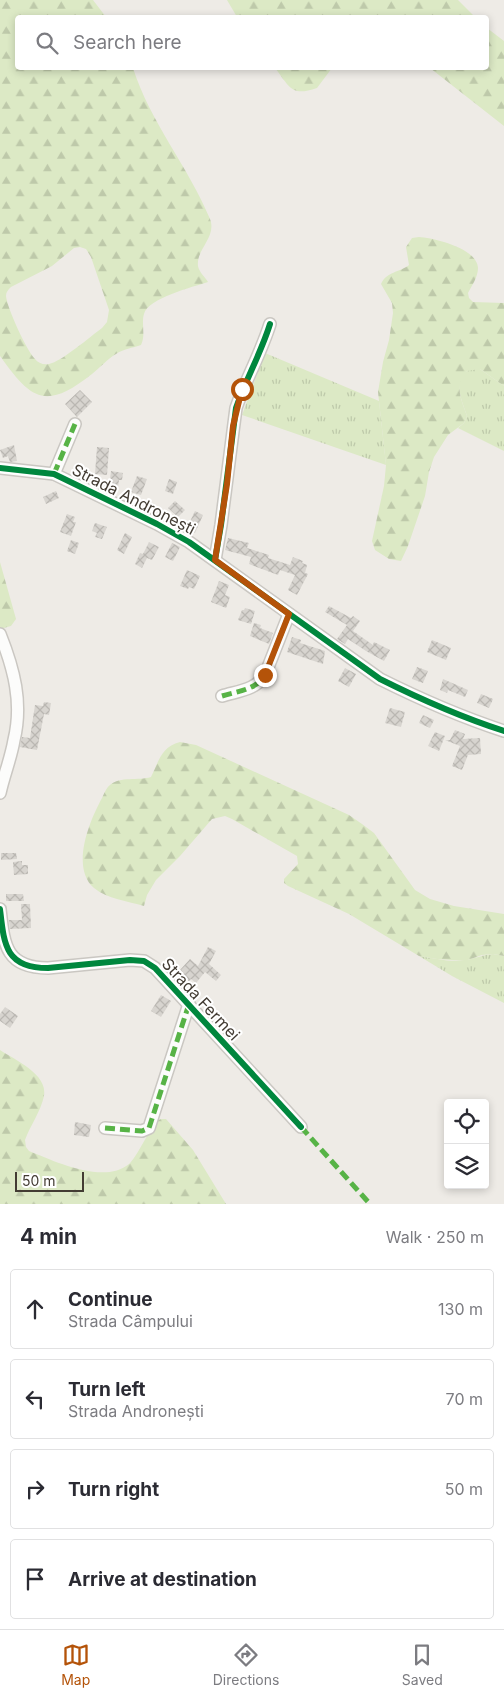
<!DOCTYPE html>
<html lang="en">
<head>
<meta charset="utf-8">
<style>
	body { margin:0; font-family:Inter,sans-serif; background:#f2f2f3; color:#2b2b33 }
	.controls { position:absolute; right:15px; bottom:15px; display:grid; overflow:hidden; border-radius:5px; box-shadow:0 2px 8px #0003 }
	.controls button { width:45px; height:45px; display:grid; place-items:center; padding:0; border:0; border-bottom:1px solid #e1e1e2; background:#fff; color:#2b2b33; font:25px sans-serif }
	.scale { position:absolute; left:15px; bottom:12px; width:69px; box-sizing:border-box; padding-left:5px; border:2px solid #433c33; border-top:0; font-size:14px; line-height:18px; white-space:nowrap; color:#433c33; -webkit-text-stroke:4px #fff; paint-order:stroke }
	.stop { position:absolute; width:15px; height:15px; margin:-11px; border:4px solid #b45309; border-radius:50%; background:#fff }
	.stop.end { background:#b45309; border-color:#fff; box-shadow:0 1px 5px #0008 }
	.list { margin:0; padding:0; list-style:none }
	h2 { display:flex; justify-content:space-between; align-items:center; height:65px; margin:0; padding:0 20px; font-size:21px }
	h2 small { font-size:16px; font-weight:400; color:#7c7c81 }
	.list li { display:grid; grid-template-columns:32px 1fr auto; gap:15px; align-items:center; box-sizing:border-box; height:80px; margin:0 10px 10px; padding:0 10px; border:1px solid #e1e1e2; border-radius:5px }
	.list b { display:block; font-size:19px; white-space:nowrap }
	.list p { margin:0; font-size:16px; white-space:nowrap; color:#7c7c81 }
	.list em { font-size:16px; font-style:normal; color:#7c7c81 }
	.icon { flex:none; width:28px; height:28px; fill:none; stroke:currentColor; stroke-width:2; stroke-linecap:round; stroke-linejoin:round }
	.map { position:relative; flex:none; width:504px; height:1204px; overflow:hidden }
	.search { position:absolute; background:#fff; box-shadow:0 2px 8px #0003; left:15px; right:15px; top:15px; height:55px; display:flex; align-items:center; gap:12px; box-sizing:border-box; padding:0 18px; border-radius:5px; color:#7c7c81; font-size:19px }
	.sheet { height:425px; background:#fff }
	nav { display:flex; justify-content:space-around; align-items:center; box-sizing:border-box; height:70px; border-top:1px solid #e1e1e2; background:#fff; font-size:14px; color:#7c7c81 }
	nav a { display:grid; justify-items:center; gap:2px }
	nav .on { color:#b45309 }
	.map>svg:first-child { display:block }
</style>
</head>
<body>
<div class="map">
<svg width="504" height="1204" viewBox="0 0 504 1204">
	<defs>
		<pattern id="grass-tufts" width="24" height="20" patternUnits="userSpaceOnUse" patternTransform="scale(1.25)"><rect width="24" height="20" fill="#dce9c5"/><path d="M3 7l-1-3M5 7V3M7 7l1-3M15 17l-1-3M17 17v-4M19 17l1-3" fill="none" stroke="#bec9aa"/></pattern>
		<pattern id="forest-firs" width="22" height="20" patternUnits="userSpaceOnUse" patternTransform="scale(1.25)"><rect width="22" height="20" fill="#dce9c5"/><path d="M5 1l3.5 6h-7zM16 11l3.5 6h-7z" fill="#bec9aa"/></pattern>
		<pattern id="building-cross-hatch" width="8" height="8" patternUnits="userSpaceOnUse" patternTransform="scale(1.25)"><rect width="8" height="8" fill="#d7d4cf"/><path d="M0 0l8 8M0 8l8-8" fill="none" stroke="#bab7b2"/></pattern>
	</defs>
	<rect width="100%" height="100%" fill="#eeebe6"/>
	<!-- grass -->
	<g fill="url(#grass-tufts)">
		<polygon points="265,353 379,401 386,465 242,415"/>
		<path d="M472,369H480L504,386V451L458,428L464,423L467,416C462,401 450,375 472,369Z"/>
		<path d="M493,954L504,956V1003L452,976L419,956C434,958 452,963 466,960C476,958 483,955 493,954Z"/>
	</g>
	<!-- forest -->
	<g fill="url(#forest-firs)" fill-rule="evenodd">
		<path d="M0,0H93L106,17L18,18V68H133C150,122 188,166 210,219C217,237 196,249 198,266C199,272 205,277 208,282C193,287 148,298 144,314C141,324 146,335 141,345C133,348 123,349 116,354C107,359 100,368 92,374C46,410 32,401 0,356ZM80,247L86,249L91,257L109,310L107,322L102,328C91,336 61,362 49,364C43,365 38,363 35,359C27,351 7,308 6,296C6,292 8,290 11,287L52,266L74,248Z"/>
		<polygon points="227,0 458,0 475,17 237,17"/>
		<polygon points="487,28 504,41 504,126 430,68 486,68"/>
		<path d="M275,68H332L317,88C291,97 290,87 275,68Z"/>
		<path d="M419,237C434,238 477,248 478,268C478,277 472,285 468,293L469,298L473,302L504,303V386L480,369L467,371C454,386 461,399 467,416L464,423L448,435L434,457L429,472L425,496L408,546L401,561L389,559L375,550L372,541L384,486L386,465L378,392L383,362L389,340L393,313L392,303L381,284C387,271 399,273 409,265L406,247L412,238Z"/>
		<polygon points="0,562 16,619 11,626 0,629"/>
		<path d="M180,742L196,745L349,815L362,824L374,833L415,890L430,899L454,906L504,914V956L493,954L482,955L465,961L437,959L419,956L349,914L288,886L284,883V879L298,864L297,856L232,819L225,816L212,819L180,856L156,880L147,895L144,906C128,901 107,899 94,888C70,867 90,820 102,798C104,794 106,788 110,785C120,776 138,781 151,777C159,761 161,747 180,742Z"/>
		<path d="M0,1050C15,1060 48,1074 44,1096C41,1111 30,1126 25,1140L26,1147L29,1151C54,1161 104,1185 129,1164C136,1158 149,1131 156,1121L161,1119H166L193,1150L226,1204H0Z"/>
	</g>
	<!-- building -->
	<g fill="url(#building-cross-hatch)">
		<polygon points="80,390 92,402 77,417 65,404"/>
		<polygon points="14,445 17,461 10,462 8,456 3,458 0,450"/>
		<polygon points="97,447 109,448 107,475 95,474"/>
		<polygon points="111,471 123,473 122,480 119,480 118,488 109,487"/>
		<polygon points="137,476 147,479 141,495 131,492"/>
		<polygon points="169,479 177,482 173,494 165,491"/>
		<polygon points="56,491 59,498 46,504 43,497"/>
		<polygon points="175,501 185,510 178,517 168,508"/>
		<polygon points="195,511 203,515 195,533 186,530"/>
		<polygon points="67,514 75,517 73,522 76,522 71,536 60,532"/>
		<polygon points="95,523 107,527 102,539 95,537 97,533 92,531"/>
		<polygon points="125,533 132,537 124,554 117,550"/>
		<polygon points="228,538 249,543 247,548 269,555 268,558 290,565 293,557 303,561 302,563 307,565 305,573 308,574 297,595 288,590 295,575 280,570 278,575 249,564 251,557 225,550"/>
		<polygon points="71,540 79,543 75,554 67,551"/>
		<polygon points="149,542 159,547 152,560 147,558 142,568 135,564 140,553 143,554"/>
		<polygon points="172,543 180,547 173,561 165,557"/>
		<polygon points="187,570 200,576 194,589 189,587 188,589 180,586"/>
		<polygon points="219,581 229,585 225,595 230,597 226,608 211,602"/>
		<polygon points="329,606 351,618 353,616 360,621 353,631 373,645 374,642 390,650 384,661 366,651 348,639 345,644 337,639 347,625 325,612"/>
		<polygon points="245,608 255,611 251,624 238,620 242,610 244,610"/>
		<polygon points="254,623 261,625 260,628 273,633 269,644 250,636"/>
		<polygon points="292,637 301,640 300,643 325,651 323,664 287,652"/>
		<polygon points="432,640 451,648 446,660 427,652"/>
		<polygon points="417,667 428,671 423,683 412,679"/>
		<polygon points="345,668 356,674 349,687 338,681"/>
		<polygon points="443,679 468,690 465,697 448,690 447,693 440,690"/>
		<polygon points="481,694 493,699 489,708 477,703"/>
		<polygon points="44,702 51,703 49,715 44,714 37,750 20,747 22,737 30,738 35,705 43,706"/>
		<polygon points="390,708 405,712 401,727 385,723"/>
		<polygon points="423,715 434,720 430,728 419,723"/>
		<polygon points="455,730 465,734 463,739 480,738 481,754 468,755 462,770 452,766 460,746 445,740 450,740"/>
		<polygon points="435,732 445,736 439,751 428,746"/>
		<polygon points="1,853 16,853 17,859 1,860"/>
		<polygon points="22,861 22,865 28,865 28,874 14,875 13,862"/>
		<polygon points="6,894 23,894 24,901 6,901"/>
		<polygon points="21,904 30,904 31,928 10,929 9,920 22,920"/>
		<polygon points="208,947 216,951 209,964 221,975 216,981 205,972 196,983 191,979 188,982 182,976 184,973 180,970 190,959 198,966"/>
		<polygon points="161,995 171,1001 161,1017 151,1011"/>
		<polygon points="5,1007 18,1016 10,1028 0,1021 0,1014"/>
		<polygon points="75,1122 91,1125 89,1137 74,1135"/>
	</g>
	<g fill="none" stroke-linecap="round" stroke-linejoin="round">
		<defs>
			<g id="minor">
				<path d="M0,468L54,474L157,524L189,542L380,679C420,699 461,717 504,731"/>
				<polyline points="54,474 75,424"/>
				<path d="M215,560L221,525L236,408C246,379 261,353 270,324"/>
				<path d="M0,634C14,669 23,703 14,740C11,758 4,775 0,793"/>
				<path d="M222,696C238,691 256,690 265,675L289,614"/>
				<path d="M0,909C4,944 5,968 48,968L130,960L144,961L155,968L301,1127"/>
				<polyline points="105,1128 142,1131 149,1128 189,1004"/>
			</g>
		</defs>
		<!-- minor casing -->
		<use href="#minor" stroke="#cac7c2" stroke-width="14"/>
		<!-- minor -->
		<use href="#minor" stroke="#fcfcfb" stroke-width="11"/>
		<!-- quiet -->
		<g stroke="#57b346" stroke-width="5" stroke-dasharray="10 5" stroke-linecap="butt">
			<polyline points="54,474 75,424"/>
			<path d="M222,696C238,691 256,690 265,675L289,614"/>
			<polyline points="301,1127 370,1204"/>
			<polyline points="105,1128 142,1131 149,1128 189,1004"/>
		</g>
		<defs>
			<g id="cycleway">
				<path d="M0,468L54,474L157,524L189,542L380,679C420,699 461,717 504,731"/>
				<path d="M215,560L221,525L236,408C246,379 261,353 270,324"/>
				<path d="M0,909C4,944 5,968 48,968L130,960L144,961L155,968L301,1127"/>
			</g>
		</defs>
		<!-- cycleway casing -->
		<use href="#cycleway" stroke="#fff" stroke-width="9"/>
		<!-- cycleway -->
		<use href="#cycleway" stroke="#00873e" stroke-width="6"/>
	</g>
	<g fill="none" stroke-linecap="round" stroke-linejoin="round">
		<!-- route -->
		<polyline stroke="#b45309" stroke-width="6" points="242,389 233,426 227,484 215,560 289,614 265,675"/>
	</g>
	<g text-anchor="middle" dominant-baseline="central" stroke-width="4" stroke-linejoin="round" paint-order="stroke">
		<!-- street labels -->
		<g font-size="16" fill="#433c33" stroke="#fff">
			<text transform="translate(134 499) rotate(27)">Strada Andronești</text>
			<text transform="translate(201 999) rotate(47)">Strada Fermei</text>
		</g>
	</g>
</svg>
<div class="controls">
<button><svg class="icon" aria-label="locate" viewBox="0 0 24 24"><circle cx="12" cy="12" r="6"/><path d="M12 2v4M12 18v4M2 12h4M18 12h4"/></svg></button>
<button><svg class="icon" aria-label="layers" viewBox="0 0 24 24"><path d="M12 4l9 5-9 5-9-5zM3 14l9 5 9-5"/></svg></button>
</div>
<div class="scale">50 m</div>
<div class="stop" style="left:242px;top:389px"></div>
<div class="stop end" style="left:265px;top:675px"></div>
<div class="search"><svg class="icon" aria-label="search" viewBox="0 0 24 24"><circle cx="10" cy="10" r="6"/><path d="M15 15l6 6"/></svg>Search here</div>
</div>
<section class="sheet">
<h2>4 min<small>Walk · 250 m</small></h2>
<ul class="list">
<li><svg class="icon" aria-label="ahead" viewBox="0 0 24 24"><path d="M12 20V5M6 11l6-6 6 6"/></svg><div><b>Continue</b><p>Strada Câmpului</p></div><em>130 m</em></li>
<li><svg class="icon" aria-label="left" viewBox="0 0 24 24"><path d="M17 20v-9H6M10 6l-5 5 5 5"/></svg><div><b>Turn left</b><p>Strada Andronești</p></div><em>70 m</em></li>
<li><svg class="icon" aria-label="right" viewBox="0 0 24 24"><path d="M7 20v-9h11M14 6l5 5-5 5"/></svg><div><b>Turn right</b></div><em>50 m</em></li>
<li><svg class="icon" aria-label="arrive" viewBox="0 0 24 24"><path d="M6 21V4h12l-3 4 3 4H6"/></svg><div><b>Arrive at destination</b></div></li>
</ul>
</section>
<nav>
<a class="on"><svg class="icon" aria-label="map" viewBox="0 0 24 24"><path d="M3 6l6-2 6 2 6-2v14l-6 2-6-2-6 2zM9 4v14M15 6v14"/></svg>Map</a>
<a><svg class="icon" aria-label="directions" viewBox="0 0 24 24"><path d="M12 3l9 9-9 9-9-9zM9 14v-3h6M13 9l2 2-2 2"/></svg>Directions</a>
<a><svg class="icon" aria-label="saved" viewBox="0 0 24 24"><path d="M7 4h10v16l-5-4-5 4z"/></svg>Saved</a>
</nav>
</body>
</html>
